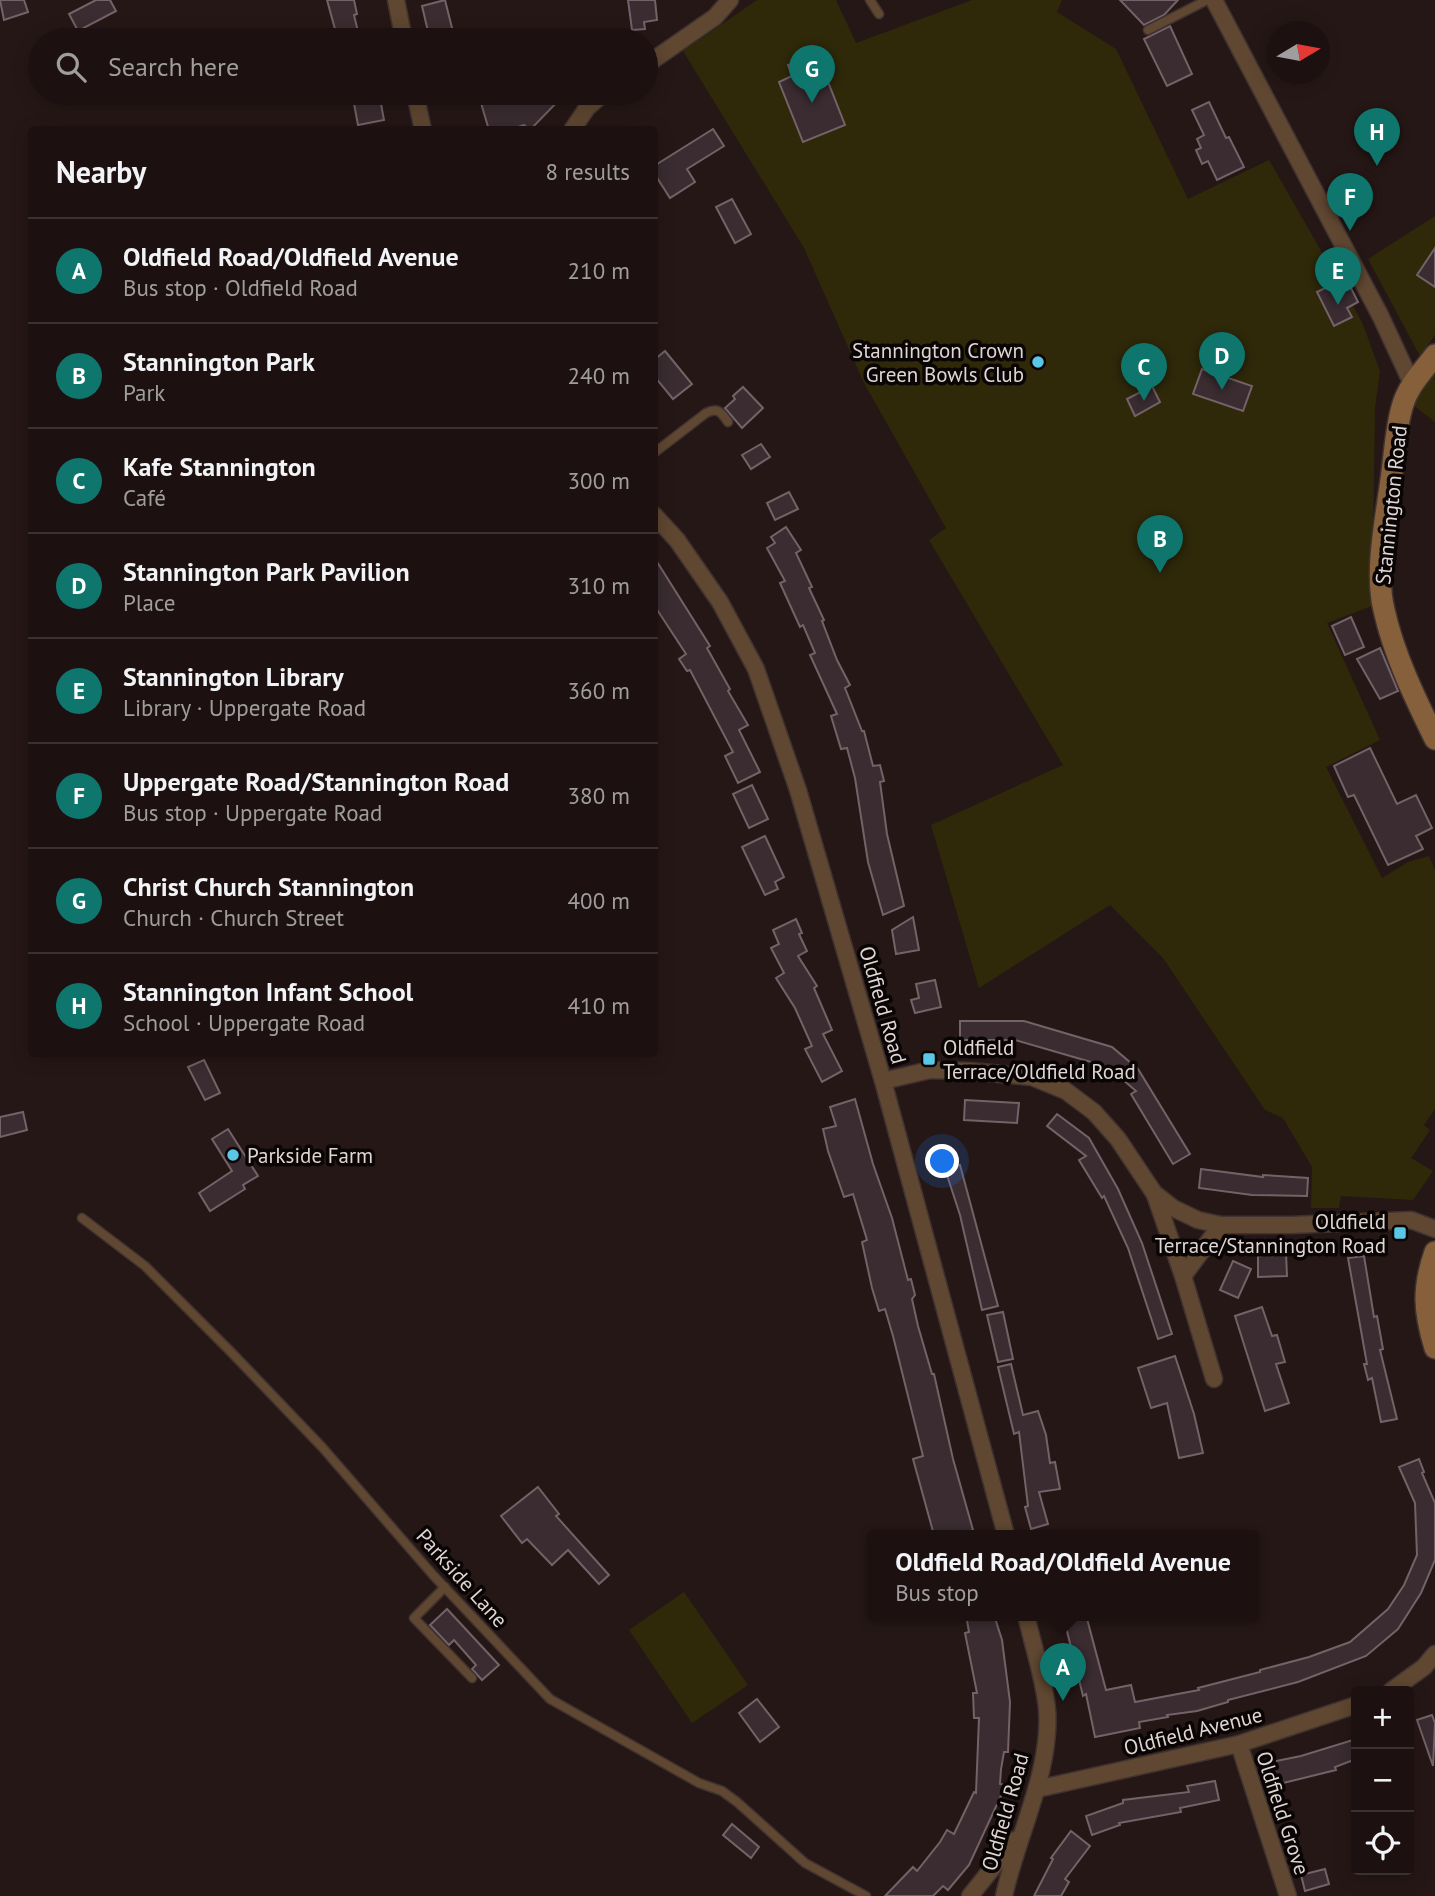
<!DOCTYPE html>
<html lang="en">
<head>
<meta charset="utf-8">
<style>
	body { margin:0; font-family:"PT Sans",sans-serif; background:#291f1e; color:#f1f3f6 }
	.controls { position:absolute; right:21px; bottom:21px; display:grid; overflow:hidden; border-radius:7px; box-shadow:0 4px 18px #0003 }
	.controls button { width:63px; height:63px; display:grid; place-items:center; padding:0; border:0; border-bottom:2px solid #3a3130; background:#1c1110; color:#f1f3f6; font:35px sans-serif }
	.compass { position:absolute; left:1267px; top:21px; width:63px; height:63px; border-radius:50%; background:#1c1110; box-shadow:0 4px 18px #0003; rotate:80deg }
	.you { position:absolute; left:943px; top:1162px; width:24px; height:24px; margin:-18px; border:5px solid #fff; border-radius:50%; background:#1a73e8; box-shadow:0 0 0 10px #1a73e833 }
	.badge { display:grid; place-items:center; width:46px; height:46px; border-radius:50%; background:#0f766e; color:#fff; font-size:23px; font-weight:700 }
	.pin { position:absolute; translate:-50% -58px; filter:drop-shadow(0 2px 4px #0008) }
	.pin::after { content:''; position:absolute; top:37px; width:24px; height:21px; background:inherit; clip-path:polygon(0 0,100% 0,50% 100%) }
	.popup { position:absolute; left:867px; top:1530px; width:392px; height:91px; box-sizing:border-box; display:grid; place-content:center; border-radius:7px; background:#1c1110; filter:drop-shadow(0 2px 5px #0005); font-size:23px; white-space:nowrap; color:#a09d9f }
	.popup b { font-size:26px; color:#f1f3f6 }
	.popup::after { content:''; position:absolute; left:50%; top:100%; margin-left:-14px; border:14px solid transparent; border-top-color:#1c1110 }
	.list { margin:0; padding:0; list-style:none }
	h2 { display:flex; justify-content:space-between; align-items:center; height:91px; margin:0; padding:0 28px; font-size:30px }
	h2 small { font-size:23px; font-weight:400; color:#a09d9f }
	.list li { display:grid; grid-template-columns:46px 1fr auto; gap:21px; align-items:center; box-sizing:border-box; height:105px; padding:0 28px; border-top:2px solid #3a3130 }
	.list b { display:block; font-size:26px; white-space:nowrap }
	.list p { margin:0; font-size:23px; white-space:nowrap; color:#a09d9f }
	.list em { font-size:23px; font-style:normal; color:#a09d9f }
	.icon { flex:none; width:38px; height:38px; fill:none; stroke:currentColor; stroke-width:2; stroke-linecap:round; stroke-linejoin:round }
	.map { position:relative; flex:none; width:1435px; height:1896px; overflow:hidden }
	.search { position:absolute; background:#1c1110; box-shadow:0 4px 18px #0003; left:28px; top:28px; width:630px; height:77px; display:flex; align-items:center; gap:18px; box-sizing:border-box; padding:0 24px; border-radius:38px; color:#a09d9f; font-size:26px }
	.panel { position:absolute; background:#1c1110; box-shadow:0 4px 18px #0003; left:28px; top:126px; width:630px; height:931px; border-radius:7px }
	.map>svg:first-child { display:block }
</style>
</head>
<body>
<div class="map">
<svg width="1435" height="1896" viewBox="0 0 1435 1896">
	<rect width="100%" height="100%" fill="#251715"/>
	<!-- green -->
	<g fill="#2f290a">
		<polygon points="757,0 836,0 856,43 972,0 1062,0 1057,12 1116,49 1188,199 1269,160 1362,322 1380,371 1375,408 1372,606 1327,623 1380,740 1326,767 1382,878 1408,862 1429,856 1435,870 1435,1109 1424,1125 1430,1130 1411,1158 1433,1171 1413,1200 1341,1196 1339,1208 1311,1208 1312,1167 1283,1118 1265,1110 1163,958 1110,905 979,988 931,825 1063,765 929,540 946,528 864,383 804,248 683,51"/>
		<polygon points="1435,216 1435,335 1420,356 1368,259"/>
		<polygon points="1435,373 1435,422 1412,404"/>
		<polygon points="684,1592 748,1685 692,1723 629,1630"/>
	</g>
	<!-- building -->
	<g fill="#3a2c31" stroke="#736268" stroke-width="2">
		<polygon points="0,0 24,0 28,12 4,20"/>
		<polygon points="96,0 110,0 116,11 78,31 69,14"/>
		<polygon points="327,0 354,0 357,14 354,15 360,40 338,40"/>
		<polygon points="445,0 455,40 430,40 422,6"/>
		<polygon points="628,0 655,0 657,20 644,22 645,29 632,30"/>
		<polygon points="1120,0 1178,0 1164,15 1144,25"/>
		<polygon points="1170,26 1192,74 1167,86 1144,39"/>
		<polygon points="808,58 812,67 821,64 845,125 803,142 779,82 792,76 788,65"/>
		<polygon points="352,93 379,93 384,120 358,125"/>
		<polygon points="478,93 566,93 530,130 524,125 510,130 489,130"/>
		<polygon points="1209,102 1226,138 1229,137 1244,167 1217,180 1208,161 1202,164 1196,150 1201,148 1197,139 1204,135 1192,110"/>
		<polygon points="713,129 724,146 687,169 695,182 670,198 654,173 654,166"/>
		<polygon points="732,199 751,234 735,243 716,207"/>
		<polygon points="1435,248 1435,287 1417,275"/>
		<polygon points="1337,282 1341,288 1349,284 1358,302 1347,308 1352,317 1334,326 1317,292"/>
		<polygon points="665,351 692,384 673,399 654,376 654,360"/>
		<polygon points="1202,369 1252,386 1243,411 1193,394"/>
		<polygon points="1152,386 1160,402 1135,416 1127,399"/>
		<polygon points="743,387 763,408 742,428 725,408 735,399 733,396"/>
		<polygon points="761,444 770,457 751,469 742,455"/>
		<polygon points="789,492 798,509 775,520 767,503"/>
		<polygon points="786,527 801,550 796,553 812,587 809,588 824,620 822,621 837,660 850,685 845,688 862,731 864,731 873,766 880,765 884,781 880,782 887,834 904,906 883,915 868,862 855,778 847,748 841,749 831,716 837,714 810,655 815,653 803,625 800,627 780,583 785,581 767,548 775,543 771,537"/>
		<polygon points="654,557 710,646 707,648 730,689 728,691 748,725 739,730 760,772 738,783 725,756 733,752 690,670 687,671 679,659 686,654 654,605"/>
		<polygon points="1351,617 1364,647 1345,655 1332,626"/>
		<polygon points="1380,648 1398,691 1380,699 1357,659"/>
		<polygon points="1370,748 1397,804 1416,795 1432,828 1416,836 1423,849 1388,865 1354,795 1348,797 1334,766"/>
		<polygon points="752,785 768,819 749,828 733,794"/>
		<polygon points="765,836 784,877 775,882 778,889 765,895 742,847"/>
		<polygon points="913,917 919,950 896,954 892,930"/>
		<polygon points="796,919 802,933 799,934 807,951 798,956 817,986 814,988 832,1030 823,1034 842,1071 822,1082 805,1049 812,1046 795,1008 776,978 784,973 771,948 779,944 773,930"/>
		<polygon points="935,980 941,1007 915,1013 911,1000 919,998 916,984"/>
		<polygon points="960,1021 1024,1021 1112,1047 1138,1069 1190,1154 1173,1164 1131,1094 1136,1091 1108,1067 1015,1040 960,1040"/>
		<polygon points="204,1060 220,1093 205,1100 188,1067"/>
		<polygon points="855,1099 873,1164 892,1218 908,1280 911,1279 915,1295 912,1299 918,1326 932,1374 934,1374 953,1459 973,1530 967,1532 967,1535 934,1535 913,1459 923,1456 893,1336 885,1309 879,1311 872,1288 862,1242 867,1240 853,1194 844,1197 828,1151 823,1129 836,1126 830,1107"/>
		<polygon points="965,1100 1019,1103 1017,1123 964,1120"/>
		<polygon points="23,1112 27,1130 0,1137 0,1117"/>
		<polygon points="1057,1114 1089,1138 1118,1189 1142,1243 1172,1334 1158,1339 1128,1248 1104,1196 1102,1198 1079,1160 1086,1156 1047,1126"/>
		<polygon points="228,1129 258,1176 243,1185 245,1189 210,1211 199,1193 232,1171 212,1139"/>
		<polygon points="960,1165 998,1306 982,1310 960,1215 945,1169"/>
		<polygon points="1201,1169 1263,1177 1263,1175 1308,1178 1307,1196 1252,1195 1199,1188"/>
		<polygon points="1286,1253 1287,1276 1258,1277 1258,1254"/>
		<polygon points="1364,1256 1374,1317 1377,1316 1383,1349 1380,1350 1397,1419 1381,1422 1372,1378 1368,1380 1364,1364 1367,1364 1348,1258"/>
		<polygon points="1233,1261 1251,1269 1238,1298 1220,1290"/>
		<polygon points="1262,1307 1272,1336 1277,1335 1285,1362 1276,1364 1289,1403 1265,1411 1235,1316"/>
		<polygon points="1003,1312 1013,1359 998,1362 987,1315"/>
		<polygon points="1175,1356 1194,1414 1203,1453 1179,1458 1167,1403 1151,1408 1138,1368"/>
		<polygon points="1011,1364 1023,1415 1038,1411 1046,1435 1050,1463 1055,1462 1060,1489 1039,1492 1048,1524 1031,1529 1025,1507 1028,1506 1019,1432 1014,1434 998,1367"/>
		<polygon points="1419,1459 1424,1472 1422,1473 1435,1503 1435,1560 1421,1593 1398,1629 1366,1656 1298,1682 1228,1700 1228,1702 1197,1711 1167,1715 1168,1717 1139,1722 1140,1728 1095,1737 1086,1694 1083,1696 1063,1615 1086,1615 1106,1690 1131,1685 1135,1702 1199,1690 1198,1688 1260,1672 1260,1670 1309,1657 1350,1642 1388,1609 1404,1585 1417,1555 1415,1503 1399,1467"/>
		<polygon points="538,1487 559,1514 556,1516 609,1575 599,1584 568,1550 552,1565 527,1539 522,1543 501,1516"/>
		<polygon points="447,1609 499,1665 482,1680 472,1669 476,1665 454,1640 449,1645 430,1625"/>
		<polygon points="966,1615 994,1615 1002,1640 1010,1702 1008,1752 1004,1752 1001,1769 1000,1784 1006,1785 969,1865 948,1890 943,1886 933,1896 885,1896 913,1867 917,1871 940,1842 947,1830 954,1834 974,1792 976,1793 979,1718 974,1718 973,1693 977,1693 965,1633 969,1632"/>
		<polygon points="757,1699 779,1727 760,1742 739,1713"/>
		<polygon points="1432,1715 1435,1723 1433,1766 1417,1720"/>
		<polygon points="1356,1739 1356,1759 1335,1767 1336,1770 1271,1786 1266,1763 1301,1756"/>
		<polygon points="1215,1781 1219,1800 1180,1808 1181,1812 1119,1823 1120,1825 1092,1835 1086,1816 1123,1803 1123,1800 1189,1792 1187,1786"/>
		<polygon points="732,1824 759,1847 751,1858 723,1835"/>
		<polygon points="1071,1831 1090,1846 1065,1879 1069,1882 1061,1896 1034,1896 1053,1859 1051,1858"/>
		<polygon points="1325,1869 1329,1884 1305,1891 1301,1875"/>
	</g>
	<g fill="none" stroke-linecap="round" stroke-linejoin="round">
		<defs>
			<g id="service">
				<polyline points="870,0 879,14"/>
				<polyline points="1148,30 1207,0"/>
				<path d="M654,453L706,413C718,407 721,412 728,422"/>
				<polyline points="82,1218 145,1266 232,1353 322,1447 433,1575 550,1699 699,1783 722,1791 737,1802 805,1863 866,1896"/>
				<polyline points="445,1587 414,1618 472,1678"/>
			</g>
			<g id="minor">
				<polyline points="396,0 404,40"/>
				<polyline points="1214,0 1381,317 1412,384"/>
				<polyline points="646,65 715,17 730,0"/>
				<polyline points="415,93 423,130"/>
				<polyline points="572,130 587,108 604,93"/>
				<polyline points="654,515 677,540 720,602 756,669 798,790 883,1081 1006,1535"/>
				<polyline points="883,1081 930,1070 969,1071 1032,1077 1066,1091 1094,1112 1118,1139 1154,1193 1173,1208 1198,1220 1221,1225 1291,1225 1411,1220 1435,1229"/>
				<polyline points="1155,1195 1183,1276 1214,1379"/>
				<polyline points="1183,1276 1221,1225"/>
				<polyline points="1391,1691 1424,1667 1435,1654"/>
				<polyline points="1239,1744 1288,1896"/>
				<polyline points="1037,1789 1239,1744 1356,1705"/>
				<polyline points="970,1896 1015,1840"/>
				<path d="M1004,1896C1017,1836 1052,1770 1047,1709C1044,1678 1033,1646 1026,1615"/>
			</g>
			<g id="secondary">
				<path d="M1435,355C1423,371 1409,385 1403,404C1396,426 1395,450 1392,472C1387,514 1374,570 1384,610C1394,655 1415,698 1435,739"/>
				<path d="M1435,1252C1422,1289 1424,1312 1435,1348"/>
			</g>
		</defs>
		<!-- service casing -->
		<use href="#service" stroke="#3f3230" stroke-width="11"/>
		<!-- minor casing -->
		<use href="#minor" stroke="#3f3230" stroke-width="19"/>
		<!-- secondary casing -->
		<use href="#secondary" stroke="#3f3230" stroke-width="24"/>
		<!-- service -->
		<use href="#service" stroke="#5f4731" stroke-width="8"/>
		<!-- minor -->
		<use href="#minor" stroke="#5f4731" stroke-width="16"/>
		<!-- secondary -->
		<use href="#secondary" stroke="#865f3b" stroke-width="21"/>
	</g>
	<!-- markers -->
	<g fill="#5bc7e7" stroke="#090504" stroke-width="2.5">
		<circle cx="1038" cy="362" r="7"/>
		<rect x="922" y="1052" width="14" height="14" rx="3.5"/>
		<circle cx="233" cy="1155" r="7"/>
		<rect x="1393" y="1226" width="14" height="14" rx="3.5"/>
	</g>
	<g text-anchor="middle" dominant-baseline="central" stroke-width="7" stroke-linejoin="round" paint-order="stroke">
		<!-- poi labels -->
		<g font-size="21" fill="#dfd5d4" stroke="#090504" text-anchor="end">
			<text x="1024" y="350">Stannington Crown<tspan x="1024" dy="24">Green Bowls Club</tspan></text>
			<text x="943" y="1047" text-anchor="start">Oldfield<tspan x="943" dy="24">Terrace/Oldfield Road</tspan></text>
			<text x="247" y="1155" text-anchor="start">Parkside Farm</text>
			<text x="1386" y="1221">Oldfield<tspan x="1386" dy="24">Terrace/Stannington Road</tspan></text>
		</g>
		<!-- street labels -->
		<g font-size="21" fill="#dfd5d4" stroke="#090504">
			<text transform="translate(1391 505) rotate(-84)">Stannington Road</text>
			<text transform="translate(883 1005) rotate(74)">Oldfield Road</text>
			<text transform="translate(462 1578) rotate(48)">Parkside Lane</text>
			<text transform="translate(1193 1731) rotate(-14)">Oldfield Avenue</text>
			<text transform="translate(1005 1812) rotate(-74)">Oldfield Road</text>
			<text transform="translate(1283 1813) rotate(72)">Oldfield Grove</text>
		</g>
	</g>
</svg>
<div class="controls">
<button>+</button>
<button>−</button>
<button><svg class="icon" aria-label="locate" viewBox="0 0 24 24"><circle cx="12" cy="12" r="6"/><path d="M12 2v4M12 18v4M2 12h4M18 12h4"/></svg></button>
</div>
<svg class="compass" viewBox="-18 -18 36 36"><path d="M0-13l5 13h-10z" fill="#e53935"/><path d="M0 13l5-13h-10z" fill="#a09d9f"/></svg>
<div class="you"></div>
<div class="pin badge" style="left:1063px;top:1701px">A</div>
<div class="popup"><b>Oldfield Road/Oldfield Avenue</b>Bus stop</div>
<div class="pin badge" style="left:1160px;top:573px">B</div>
<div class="pin badge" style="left:1144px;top:401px">C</div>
<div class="pin badge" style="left:1222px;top:390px">D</div>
<div class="pin badge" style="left:1338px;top:305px">E</div>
<div class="pin badge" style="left:1350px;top:231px">F</div>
<div class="pin badge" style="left:812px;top:103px">G</div>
<div class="pin badge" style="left:1377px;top:166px">H</div>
<div class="search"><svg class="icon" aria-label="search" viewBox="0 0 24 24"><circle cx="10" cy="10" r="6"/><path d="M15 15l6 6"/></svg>Search here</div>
<section class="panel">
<h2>Nearby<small>8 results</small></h2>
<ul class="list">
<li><span class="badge">A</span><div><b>Oldfield Road/Oldfield Avenue</b><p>Bus stop · Oldfield Road</p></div><em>210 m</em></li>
<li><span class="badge">B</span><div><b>Stannington Park</b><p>Park</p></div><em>240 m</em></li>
<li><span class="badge">C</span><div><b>Kafe Stannington</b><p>Café</p></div><em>300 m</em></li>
<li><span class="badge">D</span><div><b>Stannington Park Pavilion</b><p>Place</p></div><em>310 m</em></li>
<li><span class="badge">E</span><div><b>Stannington Library</b><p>Library · Uppergate Road</p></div><em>360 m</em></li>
<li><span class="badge">F</span><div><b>Uppergate Road/Stannington Road</b><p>Bus stop · Uppergate Road</p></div><em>380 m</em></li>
<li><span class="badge">G</span><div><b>Christ Church Stannington</b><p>Church · Church Street</p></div><em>400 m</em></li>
<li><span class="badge">H</span><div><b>Stannington Infant School</b><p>School · Uppergate Road</p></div><em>410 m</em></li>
</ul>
</section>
</div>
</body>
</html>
